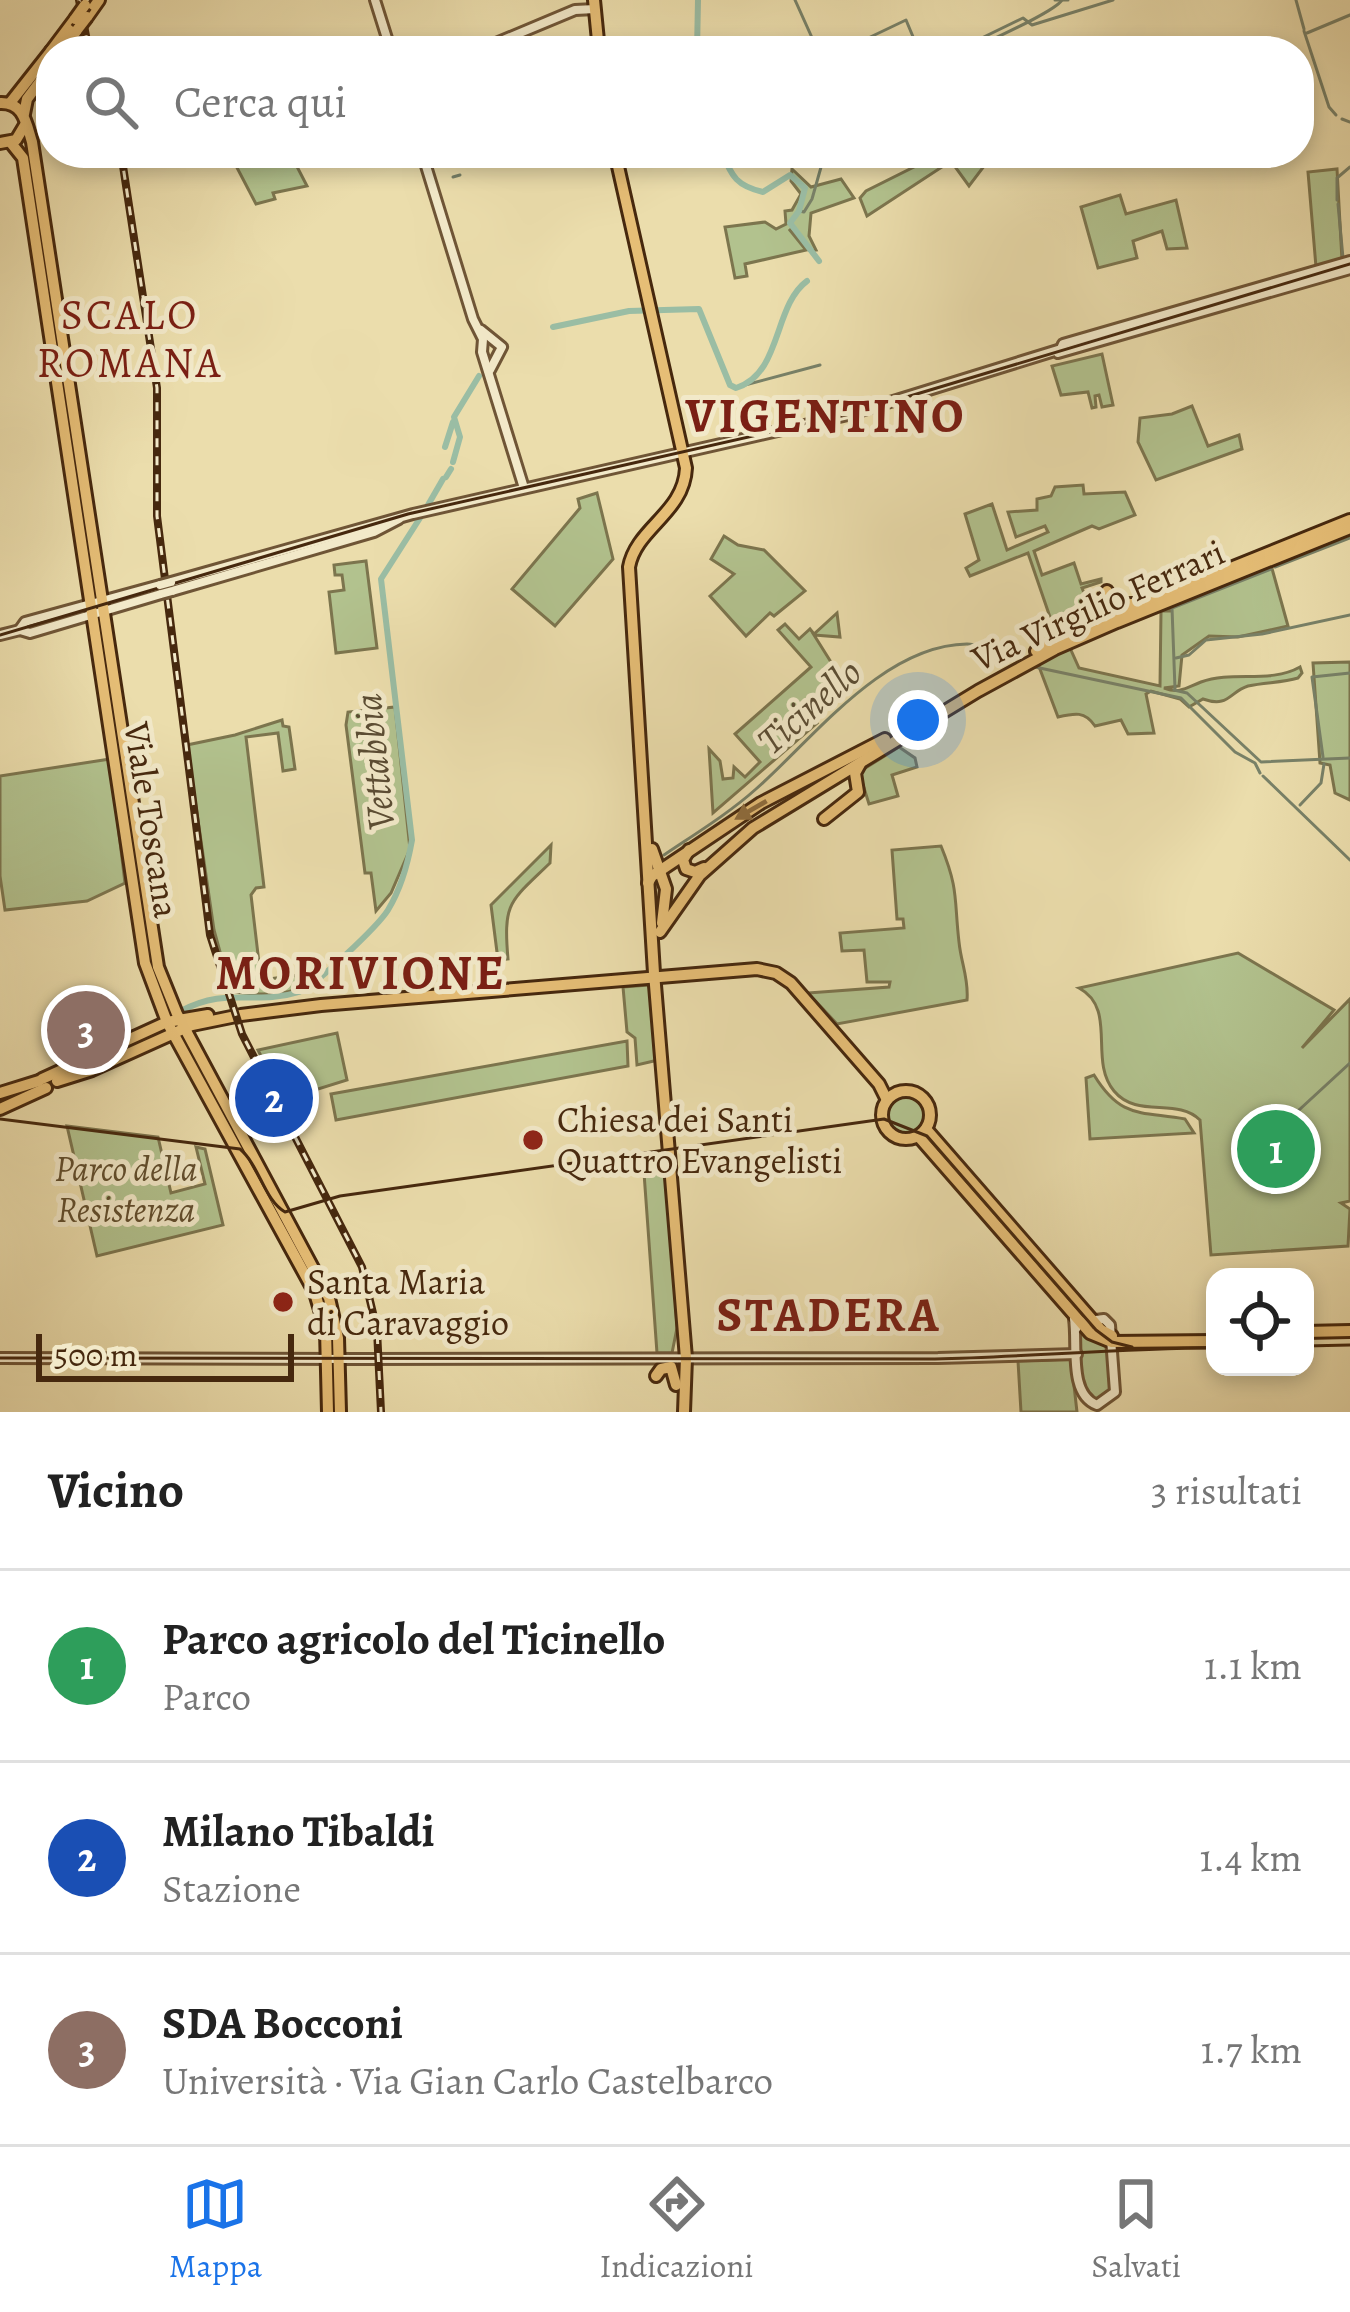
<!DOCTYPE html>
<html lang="it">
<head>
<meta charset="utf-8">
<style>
	body { margin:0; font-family:Alegreya,serif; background:#f6f6f6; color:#222 }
	.controls { position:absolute; right:36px; bottom:36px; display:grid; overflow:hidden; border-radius:24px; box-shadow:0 6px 18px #0003 }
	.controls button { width:108px; height:108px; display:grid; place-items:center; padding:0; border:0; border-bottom:3px solid #e0e0e0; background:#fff; color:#222; font:60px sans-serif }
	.scale { position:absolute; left:36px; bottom:30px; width:258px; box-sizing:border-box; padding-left:12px; border:6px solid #46280e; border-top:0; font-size:33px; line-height:42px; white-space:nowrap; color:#46280e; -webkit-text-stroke:9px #f2e9c9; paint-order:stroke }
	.you { position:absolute; left:918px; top:720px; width:42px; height:42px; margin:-30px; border:9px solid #fff; border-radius:50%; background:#1a73e8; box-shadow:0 0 0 18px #1a73e833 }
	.badge { display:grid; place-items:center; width:78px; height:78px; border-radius:50%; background:#1a73e8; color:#fff; font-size:39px; font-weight:700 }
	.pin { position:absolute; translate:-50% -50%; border:6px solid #fff; box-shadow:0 3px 12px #0006 }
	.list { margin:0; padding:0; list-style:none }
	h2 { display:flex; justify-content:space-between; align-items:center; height:156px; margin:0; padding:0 48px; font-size:51px }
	h2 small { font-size:39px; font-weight:400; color:#767676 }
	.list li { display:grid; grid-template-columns:78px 1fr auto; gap:36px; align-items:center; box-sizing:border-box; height:192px; padding:0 48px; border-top:3px solid #e0e0e0 }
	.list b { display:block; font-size:45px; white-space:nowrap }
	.list p { margin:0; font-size:39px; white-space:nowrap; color:#767676 }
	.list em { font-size:39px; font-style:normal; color:#767676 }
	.icon { flex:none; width:66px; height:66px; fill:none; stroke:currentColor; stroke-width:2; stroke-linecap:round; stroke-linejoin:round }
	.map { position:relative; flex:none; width:1350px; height:1412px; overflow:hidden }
	.search { position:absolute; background:#fff; box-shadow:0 6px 18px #0003; left:36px; right:36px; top:36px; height:132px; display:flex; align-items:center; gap:30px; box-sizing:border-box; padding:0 42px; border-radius:48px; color:#767676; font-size:45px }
	.sheet { height:732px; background:#fff }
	nav { display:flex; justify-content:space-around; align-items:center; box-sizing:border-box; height:168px; border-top:3px solid #e0e0e0; background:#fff; font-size:33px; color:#767676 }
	nav a { display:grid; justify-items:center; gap:6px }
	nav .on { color:#1a73e8 }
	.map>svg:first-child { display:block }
</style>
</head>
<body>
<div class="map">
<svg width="1350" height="1412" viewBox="0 0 1350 1412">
	<rect width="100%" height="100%" fill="#ebddac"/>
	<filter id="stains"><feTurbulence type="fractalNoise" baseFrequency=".00167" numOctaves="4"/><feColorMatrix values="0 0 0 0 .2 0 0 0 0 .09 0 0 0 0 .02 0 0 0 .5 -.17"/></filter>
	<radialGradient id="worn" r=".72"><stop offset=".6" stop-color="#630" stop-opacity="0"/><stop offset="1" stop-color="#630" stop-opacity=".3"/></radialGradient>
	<!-- green -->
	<g fill="#b2c28e" stroke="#7c754e" stroke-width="3">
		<polygon points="278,153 290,153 307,186 273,193 275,199 256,204 233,160 238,158 241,164"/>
		<polygon points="942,153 994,153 969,186 951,161 867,216 860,198 866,191"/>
		<polygon points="792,169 811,187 841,179 854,198 811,213 809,236 816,250 810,251 789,229 806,250 745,264 747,276 735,278 725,227 765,222 776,229 786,224 785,211 792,210 801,194 791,181"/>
		<polygon points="1337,169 1342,260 1316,267 1308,172"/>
		<polygon points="1120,195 1126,214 1176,200 1187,248 1167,249 1162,231 1133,241 1137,258 1098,268 1081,207"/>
		<polygon points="1102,354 1113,405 1102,407 1099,395 1095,396 1096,407 1092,408 1088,392 1061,395 1052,366"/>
		<polygon points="1192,406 1208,446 1239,435 1242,449 1156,480 1138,442 1140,418 1172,414"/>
		<polygon points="1083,485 1084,494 1125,492 1135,515 1099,529 1092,526 1034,551 1042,575 1074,563 1081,584 1101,579 1101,582 1082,588 1089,605 1051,620 1028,553 970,576 966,568 979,560 965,514 992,504 1007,550 1048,532 1045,526 1016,537 1008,512 1037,510 1037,499 1051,496 1055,487"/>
		<polygon points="597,493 613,559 555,626 512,589 580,508 578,499"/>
		<polygon points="724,536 738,545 764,550 805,591 774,616 770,613 746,636 710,596 734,574 711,559"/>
		<polygon points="366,561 377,648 336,653 329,592 344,590 342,575 335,575 334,565"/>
		<path d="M1271,565L1288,626L1238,637L1209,636L1182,655L1179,686L1164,688C1180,694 1186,688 1201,682C1233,670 1270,684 1300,667L1302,673L1298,678C1282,683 1265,682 1248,686C1229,692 1229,708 1203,699L1189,707L1180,699L1151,691L1146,694L1154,733L1128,734L1121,720L1095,726C1085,711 1075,713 1058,717L1038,664L1070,648L1079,668L1160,686L1161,611H1170V605Z"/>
		<polygon points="837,613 840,637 814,635 841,678 802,706 817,723 713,813 709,749 720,761 723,779 733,778 734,767 745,777 760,762 735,734 811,667 778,630 785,624 799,639 810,629 814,634"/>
		<polygon points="1350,662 1350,800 1335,793 1330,765 1320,763 1313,663"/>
		<polygon points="395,707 410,849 391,893 376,911 371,873 365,873 346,725 348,712"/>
		<path d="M282,720L283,726L289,727L295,769L283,771L278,733L246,737L264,887L256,888L251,895L261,980L307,974L317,966L318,975C293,999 263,995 231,992L214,930L187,745L235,735Z"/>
		<polygon points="899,747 915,758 917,767 892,775 898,796 869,804 859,772"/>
		<polygon points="110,759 125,883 87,901 5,910 0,876 0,776"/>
		<path d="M551,845L550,863C510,902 503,901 508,959L498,960L491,905Z"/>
		<path d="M941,846C959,890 954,899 959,942C961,963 969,979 967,1000L837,1024L808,993L889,987L890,982H867L864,950L842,951L840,933L904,928L903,919H897L892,850Z"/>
		<path d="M1238,953L1334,1010L1302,1048L1350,999V1201L1341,1203L1350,1209L1348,1246L1211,1255L1200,1120C1177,1097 1137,1119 1114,1091C1088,1060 1118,1009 1079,988Z"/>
		<polygon points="649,985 658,1060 637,1065 635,1038 627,1032 623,987"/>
		<polygon points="337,1033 347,1080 283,1100 258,1050"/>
		<polygon points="627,1041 628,1066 336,1120 331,1094"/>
		<path d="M1094,1075C1121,1119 1140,1111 1185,1119L1194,1133L1090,1139L1086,1078Z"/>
		<circle cx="907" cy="1115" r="22"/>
		<polygon points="67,1126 158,1137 171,1193 205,1184 196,1147 205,1149 223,1225 97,1256"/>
		<polygon points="662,1157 667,1162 677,1328 672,1353 657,1353 643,1159"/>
		<polygon points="1079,1325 1110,1344 1113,1384 1110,1395 1096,1402 1081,1389"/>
		<polygon points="1071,1359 1077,1412 1021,1412 1018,1361"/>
	</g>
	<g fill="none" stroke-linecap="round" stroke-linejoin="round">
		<!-- stream -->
		<g stroke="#788168" stroke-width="3">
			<polyline points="795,0 818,51"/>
			<polyline points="1055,0 1068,0"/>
			<polyline points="1296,0 1304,29"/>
			<polyline points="1304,31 1329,107 1336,115"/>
			<polyline points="1307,33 1350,15"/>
			<polyline points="841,51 906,20 919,51"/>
			<polyline points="955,51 1023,18 1032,25 1113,0"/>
			<path d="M968,51C986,42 1055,12 1062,0"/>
			<polyline points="1342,119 1350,122"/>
			<polyline points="524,154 527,153"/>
			<polyline points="453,177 460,175"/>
			<polyline points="1337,200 1337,178 1350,167"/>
			<polyline points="1338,204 1343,258"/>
			<polyline points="799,211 804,212 812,199 825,153"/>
			<polyline points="745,385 820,365"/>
			<polyline points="1275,567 1350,538"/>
			<polyline points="1176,658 1189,655 1206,640 1262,634 1350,615"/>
			<polyline points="1035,667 1181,698 1235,752 1255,763 1260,773"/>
			<polyline points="1175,689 1172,608 1271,569"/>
			<polyline points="1174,690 1187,693 1261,762 1350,758"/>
			<polyline points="1323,757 1312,677 1350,673"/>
			<polyline points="1263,776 1350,860"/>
			<polyline points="1300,805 1321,783 1324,764"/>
			<path d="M664,855C695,834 728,814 756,789C813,739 883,645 967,644C981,644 996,656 1009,661"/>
			<polyline points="1274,1133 1350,1063"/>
		</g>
		<!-- canal -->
		<g stroke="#9abda4" stroke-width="6">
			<polyline points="697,51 698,0"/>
			<path d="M722,153C732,177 737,186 763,192L790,175L805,188L799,211L790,223L819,261"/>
			<path d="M553,327L629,311L699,309L730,385L736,388C782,374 773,306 807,281"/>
			<polyline points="445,447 453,422"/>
			<polyline points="453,462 460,437 454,417 479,376"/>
			<polyline points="446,477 451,469"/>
			<polyline points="428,505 443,479"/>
			<path d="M181,1011C227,986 255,1006 299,992C315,986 378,926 388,910C400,890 408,863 412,840L381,579L420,518"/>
		</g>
		<defs>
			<g id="minor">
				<polyline points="375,0 391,51"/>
				<polyline points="477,51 575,10 595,9"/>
				<polyline points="422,153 473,319 483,339 482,352 524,488"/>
				<polyline points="481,330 502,347 490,370"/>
				<polyline points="1060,351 1063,344 1350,261"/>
				<polyline points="1058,353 1350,269"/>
				<polyline points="171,582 413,514 848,415 1061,349"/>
				<polyline points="172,591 374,532 399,519"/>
				<polyline points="20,629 25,622 160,585"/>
				<polyline points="0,635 20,630 30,633 161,594"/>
				<path d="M1074,1319C1078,1345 1068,1394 1097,1405L1115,1392L1110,1325L1104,1319L1079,1322L1076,1329"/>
				<polyline points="0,1358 360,1359"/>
				<polyline points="357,1359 938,1358 1077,1354"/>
			</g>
			<g id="major">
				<polyline points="594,0 599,51"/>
				<polyline points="87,17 99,0"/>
				<polyline points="51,51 75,19"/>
				<polyline points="62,51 77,30"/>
				<path d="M0,103C24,102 26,123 32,142L158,967L177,1014L329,1298L338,1338L340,1412"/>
				<polyline points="10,103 51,51"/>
				<polyline points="24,114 27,99 51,67"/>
				<polyline points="0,143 16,140 25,125"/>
				<polyline points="11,143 23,158 145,963 167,1022 315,1293 326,1330 328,1412"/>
				<path d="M615,153L686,468C684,513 636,528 629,567L654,973L686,1358L684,1412"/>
				<polyline points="1107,591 1114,605 1132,604"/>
				<polyline points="1036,651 1087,626 1350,520"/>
				<polyline points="824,819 858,792 855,773 860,764"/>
				<polyline points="652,849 666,889 662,923"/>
				<polyline points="689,850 683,860 686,869 695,872 704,868"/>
				<polyline points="648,883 652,876 761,803 885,739"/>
				<polyline points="660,932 700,875 753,828 978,691 1055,649 1117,622 1350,528"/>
				<polyline points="42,1079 167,1022 208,1015"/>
				<polyline points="57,1081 92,1070 192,1025 241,1015 321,1005 757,969 776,973 791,983 879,1084 887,1100"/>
				<circle cx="906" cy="1115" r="24"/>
				<polyline points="0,1093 39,1081"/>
				<polyline points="0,1109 46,1088"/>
				<polyline points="926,1129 1101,1330 1112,1336"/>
				<polyline points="919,1137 1090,1333 1112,1342 1215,1341"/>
				<polyline points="1305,1332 1350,1331"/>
				<polyline points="656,1376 661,1369 671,1367 676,1385"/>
			</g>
		</defs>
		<!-- minor casing -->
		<use href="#minor" stroke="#6f5536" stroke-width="14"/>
		<!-- major casing -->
		<use href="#major" stroke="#46280e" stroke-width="16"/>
		<!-- minor -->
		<use href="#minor" stroke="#f2e9c9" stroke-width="8"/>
		<!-- major -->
		<use href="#major" stroke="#e6be76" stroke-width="10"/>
		<!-- tram -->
		<g stroke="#46280e" stroke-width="3">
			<polyline points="0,635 408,514 850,414 1350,264"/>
			<path d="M0,1119L240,1149C260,1166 264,1200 285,1212L340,1196L884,1119L927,1136L1096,1330L1112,1342L1132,1347"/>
			<polyline points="1305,1346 1350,1345"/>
			<path d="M0,1358L935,1359C1028,1357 1121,1348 1215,1348"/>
		</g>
		<defs>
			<g id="rail">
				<polyline points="79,0 89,51"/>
				<polyline points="121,153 157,388 157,516 210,935 242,1034 362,1267 377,1330 381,1412"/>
			</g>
		</defs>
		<!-- rail casing -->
		<use href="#rail" stroke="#46280e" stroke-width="8"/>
		<!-- rail -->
		<use href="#rail" stroke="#f2e9c9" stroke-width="3" stroke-dasharray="9" stroke-linecap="butt"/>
		<defs>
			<g id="minor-bridge">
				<polyline points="160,585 171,582"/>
				<polyline points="161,594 172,591"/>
			</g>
			<g id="major-bridge">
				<polyline points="75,19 85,5"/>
				<polyline points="77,30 87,17"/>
			</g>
		</defs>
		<!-- minor-bridge casing -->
		<use href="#minor-bridge" stroke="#6f5536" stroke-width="14" stroke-linecap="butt"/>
		<!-- major-bridge casing -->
		<use href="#major-bridge" stroke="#46280e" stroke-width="16" stroke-linecap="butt"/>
		<!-- minor-bridge -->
		<use href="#minor-bridge" stroke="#f2e9c9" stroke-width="8"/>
		<!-- major-bridge -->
		<use href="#major-bridge" stroke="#e6be76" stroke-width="10"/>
	</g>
	<!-- one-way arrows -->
	<defs><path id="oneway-solid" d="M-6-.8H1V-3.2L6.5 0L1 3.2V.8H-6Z" transform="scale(3)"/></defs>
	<use fill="#8e6c3d" href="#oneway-solid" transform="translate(751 810) rotate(150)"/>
	<!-- markers -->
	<g fill="#8f2418" stroke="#f2e9c9" stroke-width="4.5">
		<circle cx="533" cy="1140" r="12"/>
		<circle cx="283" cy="1302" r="12"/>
	</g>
	<g text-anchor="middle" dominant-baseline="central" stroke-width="10" stroke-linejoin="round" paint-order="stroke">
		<!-- street labels -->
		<g font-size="36" fill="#46280e" stroke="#f2e9c9">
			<text transform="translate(1098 605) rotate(-24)">Via Virgilio Ferrari</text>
			<text transform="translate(152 820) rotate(81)">Viale Toscana</text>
		</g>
		<!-- poi labels -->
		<g font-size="36" fill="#46280e" stroke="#f2e9c9" text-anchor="start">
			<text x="557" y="1119">Chiesa dei Santi<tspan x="557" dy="41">Quattro Evangelisti</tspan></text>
			<text x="307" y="1281">Santa Maria<tspan x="307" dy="41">di Caravaggio</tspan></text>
		</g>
		<!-- park labels -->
		<g font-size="36" font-style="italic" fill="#614e2e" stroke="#f2e9c9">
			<text x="126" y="1168">Parco della<tspan x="126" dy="41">Resistenza</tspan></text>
		</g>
		<!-- water labels -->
		<g font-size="39" font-style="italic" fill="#5b4d34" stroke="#f2e9c9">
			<text transform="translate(809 706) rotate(-41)">Ticinello</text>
			<text transform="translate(374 762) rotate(-96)">Vettabbia</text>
		</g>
		<!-- quarter labels -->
		<g font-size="42" letter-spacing="3" fill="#7a1f14" stroke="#f2e9c9">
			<text x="130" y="314">SCALO<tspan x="130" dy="48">ROMANA</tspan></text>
		</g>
		<!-- district labels -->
		<g font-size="48" font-weight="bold" letter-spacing="3" fill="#7a1f14" stroke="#f2e9c9">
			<text x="826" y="416">VIGENTINO</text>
			<text x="361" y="973">MORIVIONE</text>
			<text x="829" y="1315">STADERA</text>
		</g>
	</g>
	<rect width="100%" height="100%" filter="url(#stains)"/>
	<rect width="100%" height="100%" fill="url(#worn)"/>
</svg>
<div class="controls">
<button><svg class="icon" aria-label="locate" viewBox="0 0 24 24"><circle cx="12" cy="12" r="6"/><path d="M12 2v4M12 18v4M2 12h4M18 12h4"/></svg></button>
</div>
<div class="scale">500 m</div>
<div class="you"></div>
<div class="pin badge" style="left:1276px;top:1149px;background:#2e9e5b">1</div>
<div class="pin badge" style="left:274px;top:1098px;background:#1a4fb4">2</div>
<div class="pin badge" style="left:86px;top:1030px;background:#8d6e63">3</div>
<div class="search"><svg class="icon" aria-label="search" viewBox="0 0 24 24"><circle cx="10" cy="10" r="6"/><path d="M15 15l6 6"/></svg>Cerca qui</div>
</div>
<section class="sheet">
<h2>Vicino<small>3 risultati</small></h2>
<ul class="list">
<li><span class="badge" style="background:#2e9e5b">1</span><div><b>Parco agricolo del Ticinello</b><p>Parco</p></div><em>1.1 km</em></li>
<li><span class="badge" style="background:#1a4fb4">2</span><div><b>Milano Tibaldi</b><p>Stazione</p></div><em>1.4 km</em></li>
<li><span class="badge" style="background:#8d6e63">3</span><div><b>SDA Bocconi</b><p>Università · Via Gian Carlo Castelbarco</p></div><em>1.7 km</em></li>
</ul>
</section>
<nav>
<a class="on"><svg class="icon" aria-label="map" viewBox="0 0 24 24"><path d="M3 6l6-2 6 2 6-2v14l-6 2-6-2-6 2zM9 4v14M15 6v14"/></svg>Mappa</a>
<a><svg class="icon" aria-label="directions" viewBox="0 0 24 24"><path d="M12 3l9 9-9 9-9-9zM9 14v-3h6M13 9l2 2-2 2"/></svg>Indicazioni</a>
<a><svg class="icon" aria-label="saved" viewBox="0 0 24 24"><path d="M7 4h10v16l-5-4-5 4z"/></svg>Salvati</a>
</nav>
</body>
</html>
